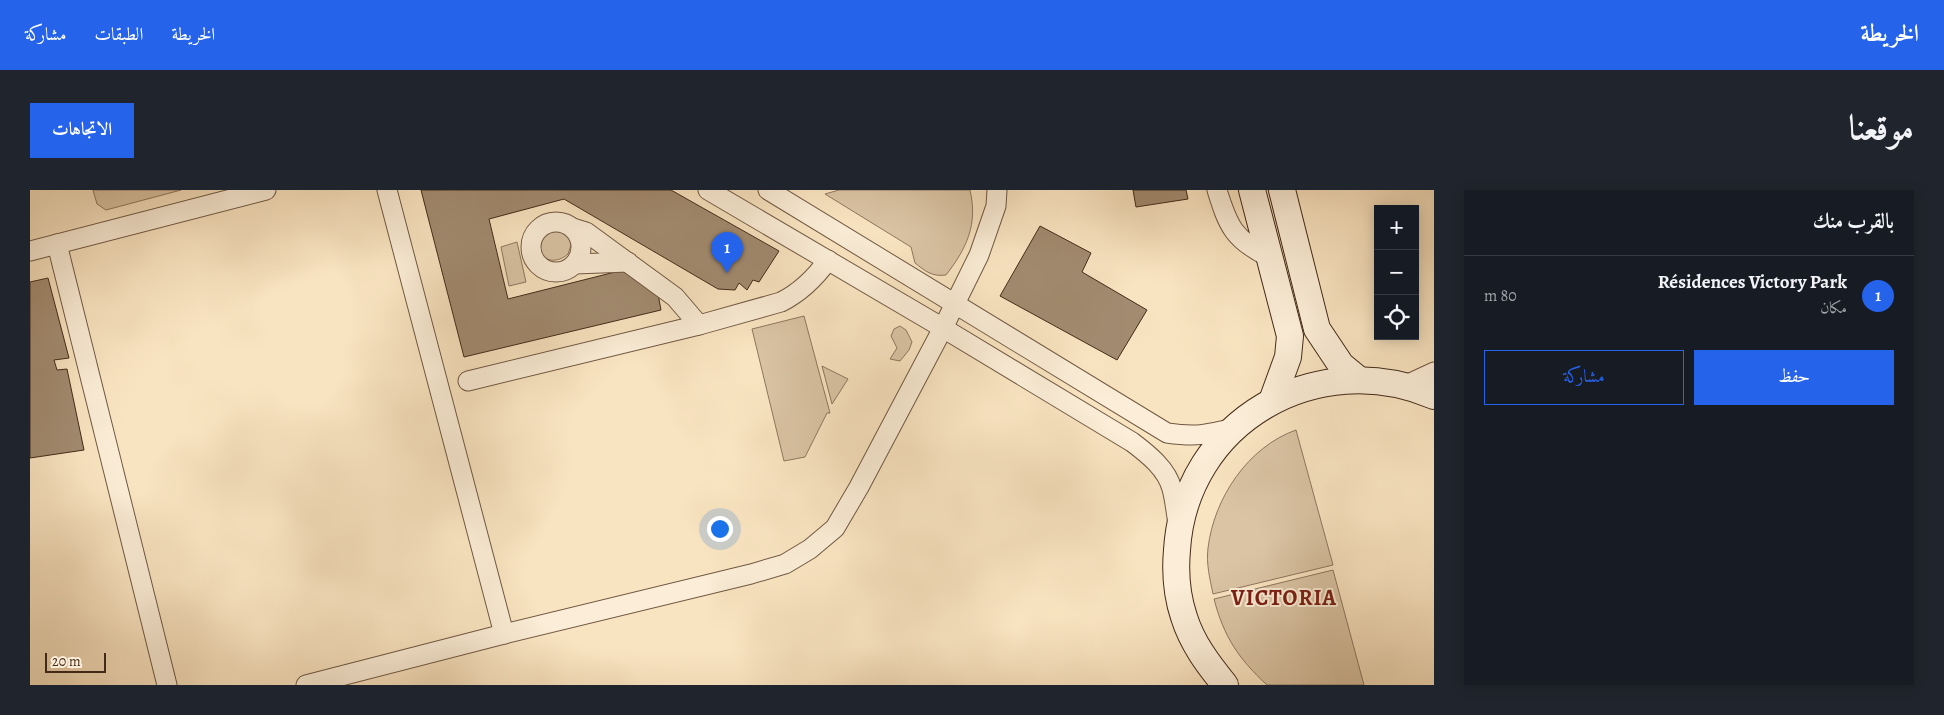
<!DOCTYPE html>
<html lang="ar">
<head>
<meta charset="utf-8">
<style>
	body { margin:0; font-family:Alegreya,Amiri,serif; background:#20242c; color:#f1f3f6; direction:rtl }
	.controls { position:absolute; right:15px; top:15px; display:grid; overflow:hidden; border-radius:0px; box-shadow:0 2px 12px #0003 }
	.controls button { width:45px; height:45px; display:grid; place-items:center; padding:0; border:0; border-bottom:1px solid #363941; background:#171b24; color:#f1f3f6; font:25px sans-serif }
	.scale { position:absolute; left:15px; bottom:12px; width:61px; box-sizing:border-box; padding-left:5px; border:2px solid #432a18; border-top:0; font-size:14px; line-height:18px; white-space:nowrap; color:#432a18; -webkit-text-stroke:4px #fbedd7; paint-order:stroke }
	.you { position:absolute; left:689px; top:338px; width:18px; height:18px; margin:-12px; border:4px solid #fff; border-radius:50%; background:#1a73e8; box-shadow:0 0 0 8px #1a73e833 }
	.badge { display:grid; place-items:center; width:32px; height:32px; border-radius:50%; background:#2563eb; color:#fff; font-size:16px; font-weight:700 }
	.pin { position:absolute; translate:-50% -41px; filter:drop-shadow(0 1px 2px #0008) }
	.pin::after { content:''; position:absolute; top:26px; width:18px; height:15px; background:inherit; clip-path:polygon(0 0,100% 0,50% 100%) }
	.list { margin:0; padding:0; list-style:none }
	h2 { display:flex; justify-content:space-between; align-items:center; height:65px; margin:0; padding:0 20px; font-size:21px }
	h2 small { font-size:16px; font-weight:400; color:#9ea1a6 }
	.list li { display:grid; grid-template-columns:32px 1fr auto; gap:15px; align-items:center; box-sizing:border-box; height:80px; padding:0 20px; border-top:1px solid #363941 }
	.list b { display:block; font-size:19px; white-space:nowrap }
	.list p { margin:0; font-size:16px; white-space:nowrap; color:#9ea1a6 }
	.list em { font-size:16px; font-style:normal; color:#9ea1a6 }
	.actions { display:flex; gap:10px; padding:15px 20px }
	.actions a { flex:1; padding:11px 0; border:1px solid #2563eb; border-radius:0px; text-align:center; font-size:18px; color:#2563eb }
	.actions .main { background:#2563eb; color:#fff }
	.icon { flex:none; width:28px; height:28px; fill:none; stroke:currentColor; stroke-width:2; stroke-linecap:round; stroke-linejoin:round }
	.map { position:relative; flex:none; width:1404px; height:495px; overflow:hidden; direction:ltr; border-radius:0px }
	header { display:flex; align-items:center; gap:30px; box-sizing:border-box; height:70px; padding:0 25px; background:#2563eb; color:#fff }
	header strong { font-size:24px }
	nav { display:flex; gap:28px; margin-inline-start:auto; font-size:18px }
	.intro { display:flex; align-items:center; justify-content:space-between; box-sizing:border-box; height:120px; padding:0 30px }
	h1 { margin:0; font-size:35px }
	.button { padding:12px 22px; border-radius:0px; background:#2563eb; color:#fff; font-size:18px; font-weight:700 }
	main { display:flex; gap:30px; padding:0 30px }
	aside { flex:1; background:#171b24; border-radius:0px; box-shadow:0 2px 12px #0003 }
	.map>svg:first-child { display:block }
</style>
</head>
<body>
<header>
<strong>الخريطة</strong>
<nav><a>الخريطة</a><a>الطبقات</a><a>مشاركة</a></nav>
</header>
<div class="intro"><h1>موقعنا</h1><a class="button">الاتجاهات</a></div>
<main>
<aside>
<h2>بالقرب منك<small></small></h2>
<ul class="list">
<li><span class="badge">1</span><div><b>Résidences Victory Park</b><p>مكان</p></div><em>80 m</em></li>
</ul>
<div class="actions"><a class="main">حفظ</a><a>مشاركة</a></div>
</aside>
<div class="map">
<svg width="1404" height="495" viewBox="0 0 1404 495">
	<rect width="100%" height="100%" fill="#f9e4c1"/>
	<filter id="stains"><feTurbulence type="fractalNoise" baseFrequency=".004" numOctaves="4"/><feColorMatrix values="0 0 0 0 .2 0 0 0 0 .09 0 0 0 0 .02 0 0 0 .5 -.17"/></filter>
	<radialGradient id="worn" r=".72"><stop offset=".6" stop-color="#630" stop-opacity="0"/><stop offset="1" stop-color="#630" stop-opacity=".3"/></radialGradient>
	<!-- green -->
	<g fill="#dac4a4" stroke="#8e775e">
		<polygon points="63,0 151,0 76,20 67,14"/>
		<path d="M809,0H940C948,34 937,58 916,85C902,87 895,81 885,73L881,57L795,4Z"/>
		<path d="M519,35L536,41L542,52L538,64C514,85 488,47 519,35Z"/>
		<polygon points="487,52 496,92 479,96 471,57"/>
		<polygon points="774,126 800,223 797,223 775,267 754,271 722,139"/>
		<polygon points="870,136 876,140 882,152 879,160 870,171 860,169 867,158 861,146 864,139"/>
		<polygon points="792,176 818,189 802,214"/>
		<path d="M1266,240L1303,375L1183,404C1180,389 1176,374 1178,358C1184,308 1218,257 1266,240Z"/>
		<path d="M1303,380L1334,495H1237C1208,468 1194,447 1184,409Z"/>
	</g>
	<!-- building -->
	<g fill="#a28b70" stroke="#432a18">
		<polygon points="391,0 641,0 749,61 729,92 723,90 717,100 709,93 705,100 688,99 534,9 459,29 478,109 601,78 625,88 631,120 434,167"/>
		<polygon points="1103,0 1156,0 1158,9 1106,17"/>
		<polygon points="1010,36 1061,63 1052,82 1117,120 1087,170 970,106"/>
		<polygon points="18,88 39,168 24,170 27,180 37,179 54,260 0,268 0,92"/>
	</g>
	<g fill="none" stroke-linecap="round" stroke-linejoin="round">
		<defs>
			<g id="street">
				<polyline points="357,0 474,444"/>
				<path d="M678,0L913,138L1102,252C1118,264 1137,279 1142,299C1145,310 1146,322 1148,334"/>
				<path d="M738,0L1137,243C1165,247 1177,245 1204,238"/>
				<path d="M1187,0C1198,36 1204,50 1239,67"/>
				<circle cx="526" cy="57" r="25"/>
				<polyline points="543,38 556,42 645,107 669,135"/>
				<polyline points="27,54 137,495"/>
				<polyline points="0,61 236,0"/>
				<polyline points="545,74 598,72"/>
				<path d="M438,191L669,135L751,112C771,102 785,88 798,70"/>
				<polyline points="1376,195 1404,182"/>
				<polyline points="276,495 474,444 721,384 755,374 780,359 805,338 829,297 913,138 949,65 966,16 967,0"/>
			</g>
			<g id="secondary">
				<polyline points="1222,0 1260,146 1258,167 1242,211"/>
				<polyline points="1252,0 1287,139 1311,175 1328,189"/>
				<path d="M1195,495C1178,474 1162,453 1154,427C1147,406 1145,382 1147,360C1155,231 1287,156 1404,206"/>
			</g>
		</defs>
		<!-- street casing -->
		<use href="#street" stroke="#705842" stroke-width="21"/>
		<!-- secondary casing -->
		<use href="#secondary" stroke="#432a18" stroke-width="28"/>
		<!-- street -->
		<use href="#street" stroke="#fbedd7" stroke-width="19"/>
		<!-- secondary -->
		<use href="#secondary" stroke="#fbedd7" stroke-width="26"/>
	</g>
	<g text-anchor="middle" dominant-baseline="central" stroke-width="4" stroke-linejoin="round" paint-order="stroke">
		<!-- district labels -->
		<g font-size="22" font-weight="bold" letter-spacing="1" fill="#7a1f14" stroke="#fbedd7">
			<text x="1254" y="408">VICTORIA</text>
		</g>
	</g>
	<rect width="100%" height="100%" filter="url(#stains)"/>
	<rect width="100%" height="100%" fill="url(#worn)"/>
</svg>
<div class="controls">
<button>+</button>
<button>−</button>
<button><svg class="icon" aria-label="locate" viewBox="0 0 24 24"><circle cx="12" cy="12" r="6"/><path d="M12 2v4M12 18v4M2 12h4M18 12h4"/></svg></button>
</div>
<div class="scale">20 m</div>
<div class="you"></div>
<div class="pin badge" style="left:697px;top:83px">1</div>
</div>
</main>
</body>
</html>
